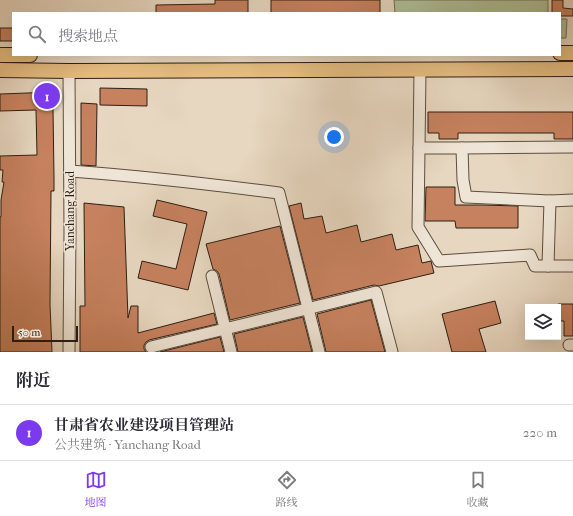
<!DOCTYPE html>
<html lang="zh">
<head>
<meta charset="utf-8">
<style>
	body { margin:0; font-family:"IM FELL French Canon","Noto Serif SC",serif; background:#f7f7f7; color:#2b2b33 }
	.controls { position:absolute; right:12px; bottom:12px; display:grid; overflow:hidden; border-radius:0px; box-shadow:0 4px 16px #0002 }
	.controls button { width:36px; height:36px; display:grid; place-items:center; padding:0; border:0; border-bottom:1px solid #e1e1e2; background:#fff; color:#2b2b33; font:20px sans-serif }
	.scale { position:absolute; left:12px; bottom:10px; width:66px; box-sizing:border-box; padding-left:4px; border:2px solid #2d1f14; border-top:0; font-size:11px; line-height:14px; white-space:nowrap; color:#2d1f14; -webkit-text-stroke:3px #efe5d6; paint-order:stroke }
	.you { position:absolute; left:334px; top:137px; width:14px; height:14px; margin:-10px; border:3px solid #fff; border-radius:50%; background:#1a73e8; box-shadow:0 0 0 6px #1a73e833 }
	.badge { display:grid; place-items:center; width:26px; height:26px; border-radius:50%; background:#7c3aed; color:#fff; font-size:13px; font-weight:700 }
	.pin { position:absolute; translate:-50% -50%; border:2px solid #fff; box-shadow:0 1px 4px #0006 }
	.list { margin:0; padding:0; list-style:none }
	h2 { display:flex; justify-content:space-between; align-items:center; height:52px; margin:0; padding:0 16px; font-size:17px }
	h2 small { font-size:13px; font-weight:400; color:#7c7c81 }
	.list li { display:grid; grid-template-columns:26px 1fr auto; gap:12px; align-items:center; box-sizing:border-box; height:56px; padding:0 16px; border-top:1px solid #e1e1e2 }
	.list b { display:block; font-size:15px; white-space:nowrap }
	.list p { margin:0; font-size:13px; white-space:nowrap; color:#7c7c81 }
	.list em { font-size:13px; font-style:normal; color:#7c7c81 }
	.icon { flex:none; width:22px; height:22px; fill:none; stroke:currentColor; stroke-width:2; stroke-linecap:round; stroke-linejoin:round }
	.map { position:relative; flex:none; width:573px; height:352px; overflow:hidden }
	.search { position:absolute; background:#fff; box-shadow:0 4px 16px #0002; left:12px; right:12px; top:12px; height:44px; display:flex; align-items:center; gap:10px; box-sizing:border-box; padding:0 14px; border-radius:0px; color:#7c7c81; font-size:15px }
	.sheet { height:108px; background:#fff }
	nav { display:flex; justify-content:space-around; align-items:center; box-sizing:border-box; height:56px; border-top:1px solid #e1e1e2; background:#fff; font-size:11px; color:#7c7c81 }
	nav a { display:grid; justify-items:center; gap:2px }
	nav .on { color:#7c3aed }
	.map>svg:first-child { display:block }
</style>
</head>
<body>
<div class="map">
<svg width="573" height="352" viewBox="0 0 573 352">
	<rect width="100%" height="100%" fill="#e7d7c0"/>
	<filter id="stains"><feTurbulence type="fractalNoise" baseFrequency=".005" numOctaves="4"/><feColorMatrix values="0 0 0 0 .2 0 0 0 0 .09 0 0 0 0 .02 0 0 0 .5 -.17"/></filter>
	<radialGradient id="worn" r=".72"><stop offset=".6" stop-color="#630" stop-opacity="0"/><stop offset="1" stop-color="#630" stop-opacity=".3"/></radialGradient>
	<!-- green -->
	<g fill="#afbf98" stroke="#6e6f56">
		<polygon points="394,0 548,0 548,13 395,13"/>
		<polygon points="560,19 567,19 566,38 560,38"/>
	</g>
	<!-- building -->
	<g fill="#c6815e" stroke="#2d1f14">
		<polygon points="215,0 248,0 248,13 156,13 156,5 215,4"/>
		<rect x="271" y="0" width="109" height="13"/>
		<polygon points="552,0 563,0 563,8 573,9 573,16 560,16 560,13 552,13"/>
		<rect x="0" y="28" width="13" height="13"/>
		<polygon points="100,88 147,89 147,106 100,105"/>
		<polygon points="54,92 54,109 53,109 54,178 54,191 51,191 50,305 52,352 0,352 0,217 1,217 1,200 4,182 2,182 3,170 0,170 0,156 37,155 36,110 0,111 0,94"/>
		<polygon points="81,103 97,104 96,166 81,165"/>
		<polygon points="428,112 573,112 573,139 554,139 554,133 458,133 458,139 439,139 439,133 428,133"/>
		<polygon points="426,187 455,187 455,205 483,205 518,206 518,228 456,228 455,221 425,221"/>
		<polygon points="157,200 207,212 188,290 138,278 142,261 176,269 187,224 153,216"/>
		<polygon points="84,203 124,207 128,318 131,306 138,306 138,333 214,313 217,324 149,340 146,342 144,345 144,349 146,352 80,352 80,306 85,306"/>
		<polygon points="301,203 304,219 322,216 326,233 357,225 361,242 392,234 396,250 418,245 422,263 431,261 434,273 379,286 374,285 313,300 289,206"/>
		<polygon points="280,226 300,303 230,320 219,274 217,271 213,269 206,244"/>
		<polygon points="371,300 385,352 326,352 317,314"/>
		<polygon points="495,301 501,323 479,329 486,352 452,352 442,314"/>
		<polygon points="558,304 573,304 573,336 564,336 564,321 558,321"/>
		<polygon points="303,317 312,352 238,352 234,334"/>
		<polygon points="220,337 224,352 160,352"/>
	</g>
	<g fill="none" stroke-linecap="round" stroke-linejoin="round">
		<defs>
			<g id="minor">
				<polyline points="420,70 418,227 439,261 530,255 535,266 573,266"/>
				<polyline points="69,71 70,231 69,352"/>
				<polyline points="573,147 462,148 463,180 466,197 550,201 573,200"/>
				<polyline points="419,148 462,148"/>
				<path d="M70,171C140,176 209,184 279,193L319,352"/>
				<polyline points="548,266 550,201"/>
				<polyline points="212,276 231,352"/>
				<polyline points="569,345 573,345"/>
				<polyline points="151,347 376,292 392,352"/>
			</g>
			<g id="major">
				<polyline points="560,53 573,53"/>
				<polyline points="0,55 30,55"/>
				<polyline points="0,70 69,71 573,69"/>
			</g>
		</defs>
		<!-- minor casing -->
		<use href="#minor" stroke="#5c4d3f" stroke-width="13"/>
		<!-- major casing -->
		<use href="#major" stroke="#2d1f14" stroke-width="16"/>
		<!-- minor -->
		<use href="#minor" stroke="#efe5d6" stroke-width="11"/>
		<!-- major -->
		<use href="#major" stroke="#e4bc80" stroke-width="14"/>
	</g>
	<g text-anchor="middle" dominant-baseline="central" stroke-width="3" stroke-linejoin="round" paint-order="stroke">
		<!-- street labels -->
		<g font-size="12" fill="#2d1f14" stroke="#efe5d6">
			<text transform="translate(70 211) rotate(-90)">Yanchang Road</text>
		</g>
	</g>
	<rect width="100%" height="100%" filter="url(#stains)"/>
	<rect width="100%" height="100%" fill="url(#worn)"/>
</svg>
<div class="controls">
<button><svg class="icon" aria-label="layers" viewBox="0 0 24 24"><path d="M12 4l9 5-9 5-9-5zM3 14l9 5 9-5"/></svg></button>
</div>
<div class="scale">50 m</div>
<div class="you"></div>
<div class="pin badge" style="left:47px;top:96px">1</div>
<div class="search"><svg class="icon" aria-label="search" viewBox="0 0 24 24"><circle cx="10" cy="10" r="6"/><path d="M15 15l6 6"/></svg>搜索地点</div>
</div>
<section class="sheet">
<h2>附近<small></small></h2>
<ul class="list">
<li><span class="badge">1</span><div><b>甘肃省农业建设项目管理站</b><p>公共建筑 · Yanchang Road</p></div><em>220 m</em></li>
</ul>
</section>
<nav>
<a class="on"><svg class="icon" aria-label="map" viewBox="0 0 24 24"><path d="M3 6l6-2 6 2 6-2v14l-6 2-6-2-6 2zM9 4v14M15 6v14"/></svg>地图</a>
<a><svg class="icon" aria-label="directions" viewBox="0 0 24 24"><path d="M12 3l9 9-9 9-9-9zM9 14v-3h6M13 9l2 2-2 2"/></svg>路线</a>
<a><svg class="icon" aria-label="saved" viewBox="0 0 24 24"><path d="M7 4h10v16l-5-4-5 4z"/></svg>收藏</a>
</nav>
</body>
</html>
